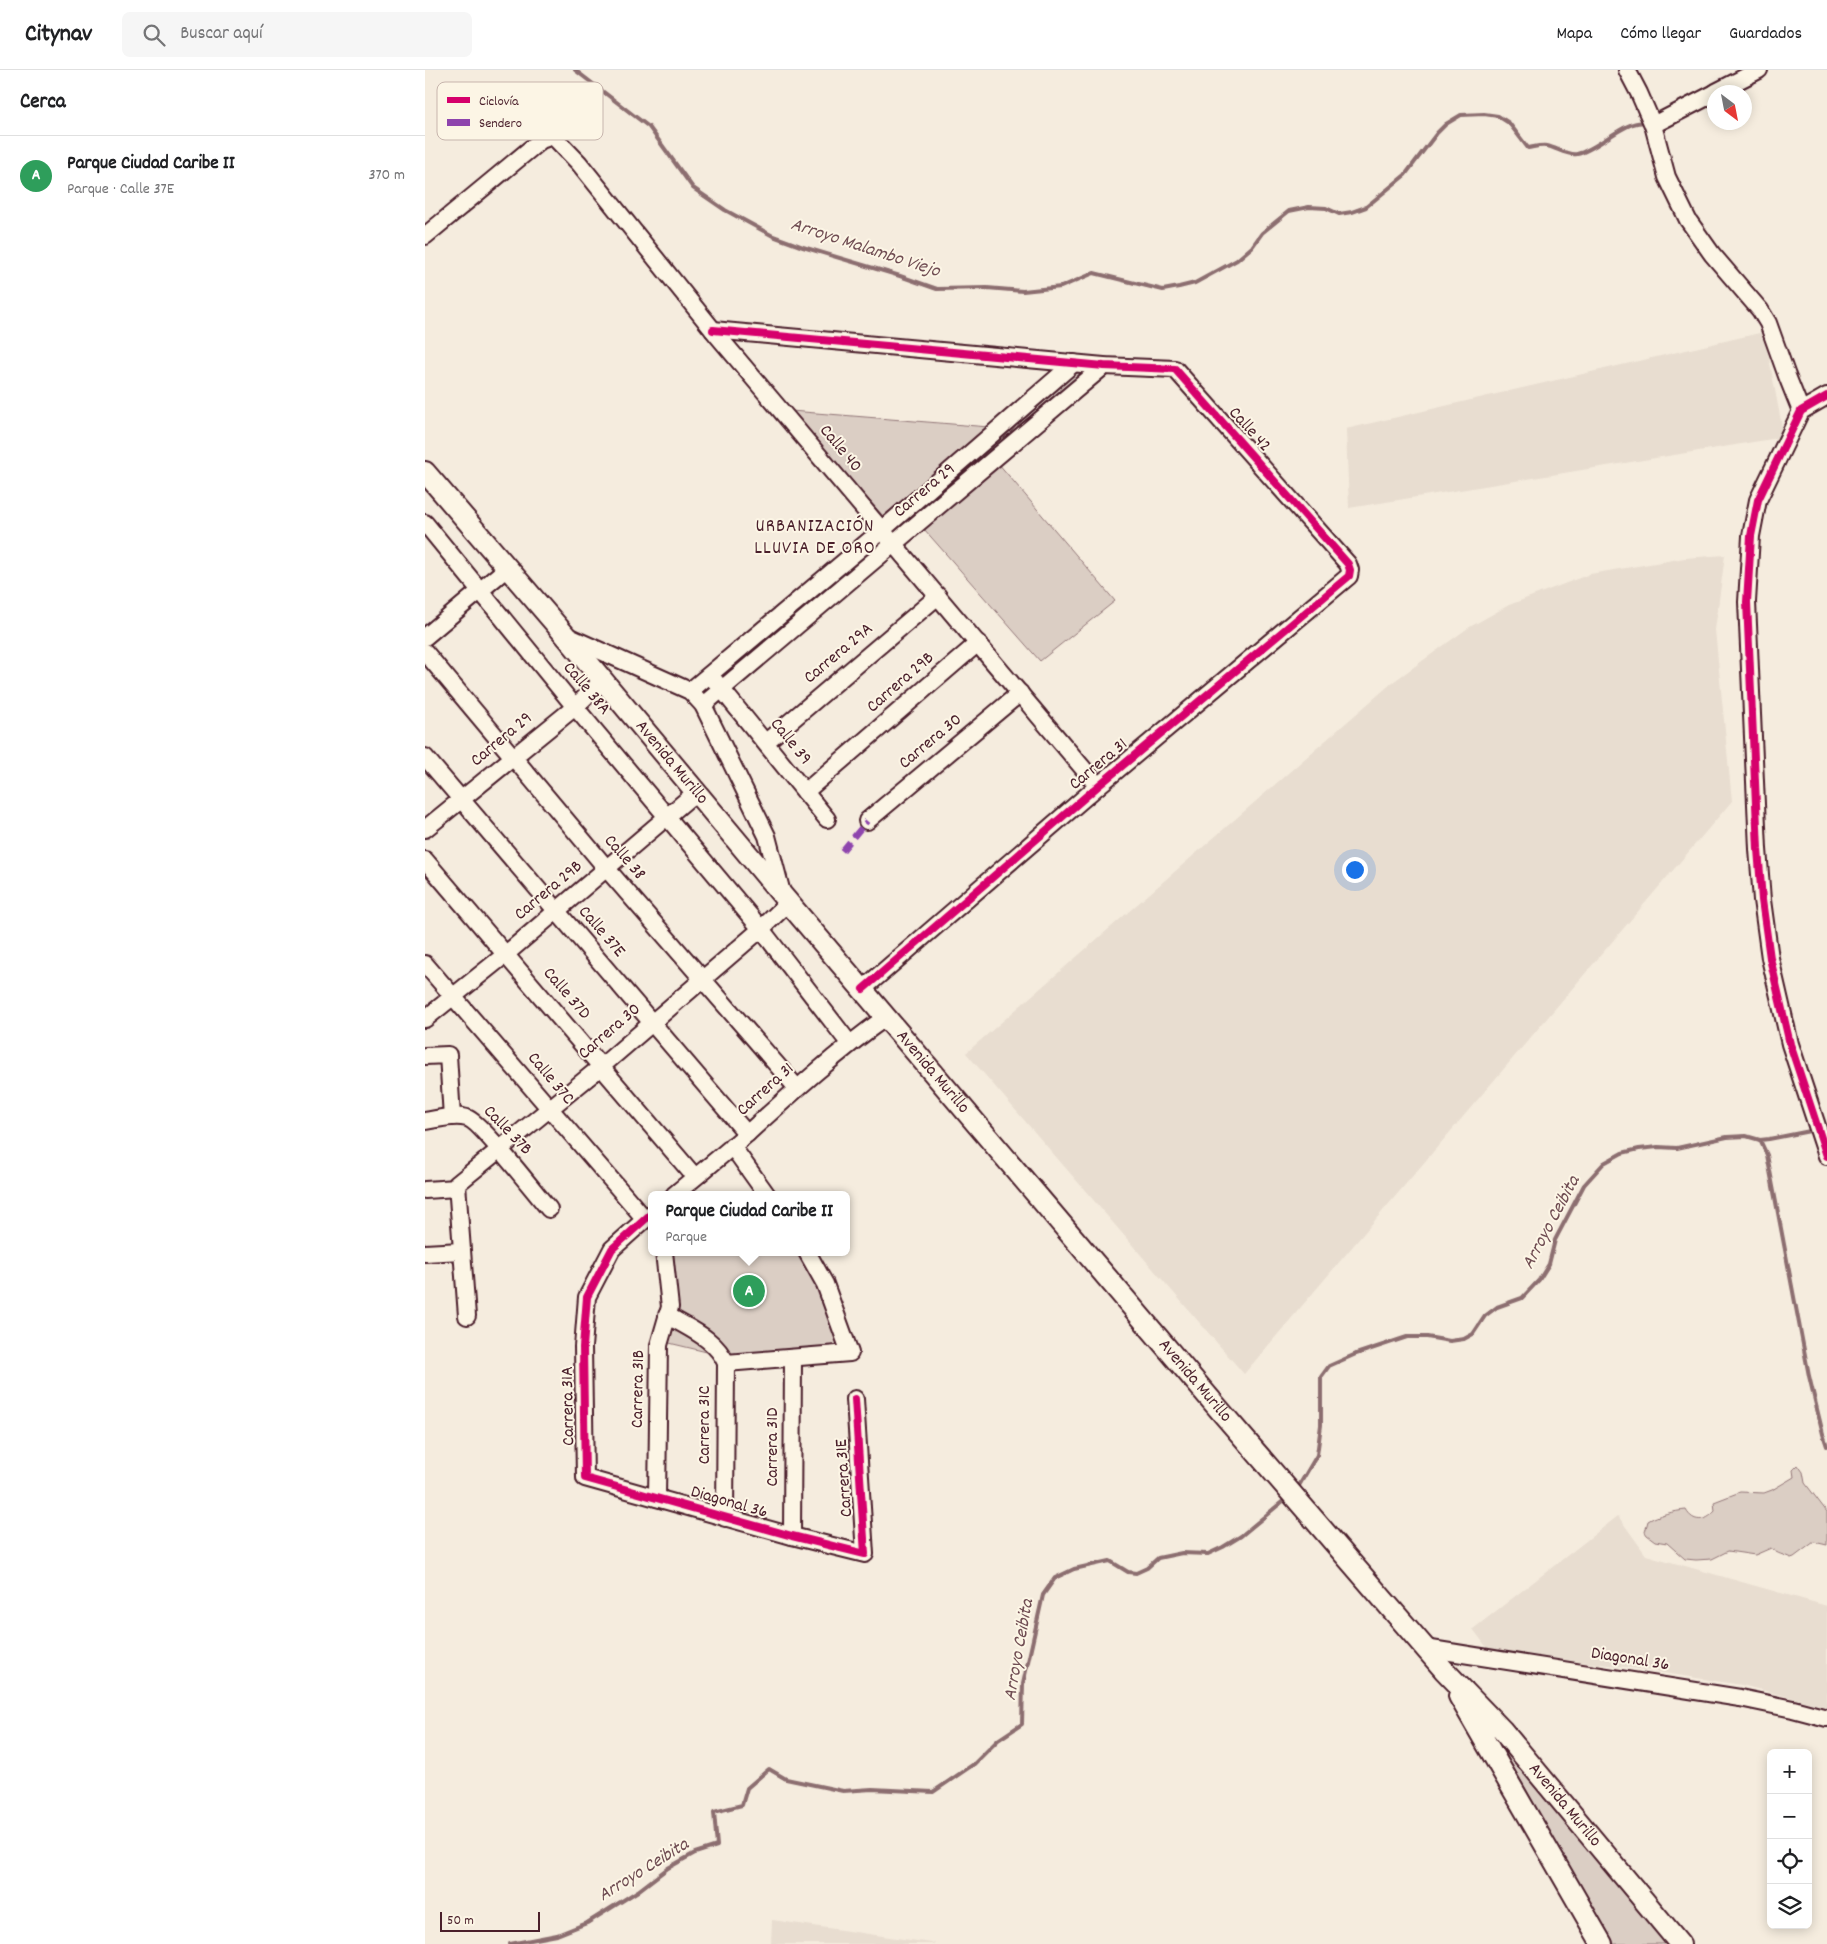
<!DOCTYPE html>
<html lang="es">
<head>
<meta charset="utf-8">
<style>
	body { margin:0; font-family:Dekko,sans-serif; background:#f6f6f6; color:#202124 }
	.controls { position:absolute; right:15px; bottom:15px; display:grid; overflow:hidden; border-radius:8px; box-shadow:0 2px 12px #0003 }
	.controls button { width:45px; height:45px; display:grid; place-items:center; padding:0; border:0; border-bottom:1px solid #e0e0e0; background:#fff; color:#202124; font:25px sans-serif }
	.compass { position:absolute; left:1282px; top:15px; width:45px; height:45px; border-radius:50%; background:#fff; box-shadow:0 2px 12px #0003; rotate:148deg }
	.scale { position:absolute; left:15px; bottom:12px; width:100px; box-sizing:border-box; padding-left:5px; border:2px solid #4a1f2b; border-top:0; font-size:14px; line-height:18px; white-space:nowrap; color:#4a1f2b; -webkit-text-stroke:4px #fcf5e5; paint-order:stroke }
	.you { position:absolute; left:929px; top:799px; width:18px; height:18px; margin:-12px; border:4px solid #fff; border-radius:50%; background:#1a73e8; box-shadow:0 0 0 8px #1a73e833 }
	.badge { display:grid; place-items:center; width:32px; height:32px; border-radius:50%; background:#0b8043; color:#fff; font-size:16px; font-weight:700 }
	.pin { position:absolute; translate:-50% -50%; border:2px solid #fff; box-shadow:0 1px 5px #0006 }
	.popup { position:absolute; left:223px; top:1121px; width:202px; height:65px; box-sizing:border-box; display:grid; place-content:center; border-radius:8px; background:#fff; filter:drop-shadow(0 1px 4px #0005); font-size:16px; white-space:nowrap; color:#757577 }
	.popup b { font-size:19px; color:#202124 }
	.popup::after { content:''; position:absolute; left:50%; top:100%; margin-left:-10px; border:10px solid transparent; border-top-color:#fff }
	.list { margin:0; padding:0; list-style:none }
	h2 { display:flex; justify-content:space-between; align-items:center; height:65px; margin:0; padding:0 20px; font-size:21px }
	h2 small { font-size:16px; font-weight:400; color:#757577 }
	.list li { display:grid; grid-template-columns:32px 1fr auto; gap:15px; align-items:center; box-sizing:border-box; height:80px; padding:0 20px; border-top:1px solid #e0e0e0 }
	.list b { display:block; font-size:19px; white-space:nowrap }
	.list p { margin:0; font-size:16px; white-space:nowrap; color:#757577 }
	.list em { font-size:16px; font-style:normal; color:#757577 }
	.icon { flex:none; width:28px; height:28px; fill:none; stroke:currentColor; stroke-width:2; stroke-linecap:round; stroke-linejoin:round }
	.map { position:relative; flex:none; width:1402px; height:1874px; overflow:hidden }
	header { display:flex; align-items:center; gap:30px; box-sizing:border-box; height:70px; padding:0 25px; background:#fff; border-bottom:1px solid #e0e0e0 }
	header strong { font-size:24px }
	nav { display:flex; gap:28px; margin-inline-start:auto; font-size:18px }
	.search { width:350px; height:45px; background:#f6f6f6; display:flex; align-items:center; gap:12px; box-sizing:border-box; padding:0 18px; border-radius:8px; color:#757577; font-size:19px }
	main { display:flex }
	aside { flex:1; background:#fff }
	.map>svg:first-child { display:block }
</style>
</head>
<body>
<header>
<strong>Citynav</strong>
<div class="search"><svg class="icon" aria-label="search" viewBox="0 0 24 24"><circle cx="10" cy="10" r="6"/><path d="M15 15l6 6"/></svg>Buscar aquí</div>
<nav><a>Mapa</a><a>Cómo llegar</a><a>Guardados</a></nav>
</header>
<main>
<aside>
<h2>Cerca<small></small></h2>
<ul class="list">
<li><span class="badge" style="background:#2e9e5b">A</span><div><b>Parque Ciudad Caribe II</b><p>Parque · Calle 37E</p></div><em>370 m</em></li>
</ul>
</aside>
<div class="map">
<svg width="1402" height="1874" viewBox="0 0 1402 1874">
	<rect width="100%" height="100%" fill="#f5ecde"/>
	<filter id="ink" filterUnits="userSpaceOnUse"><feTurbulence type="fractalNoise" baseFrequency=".02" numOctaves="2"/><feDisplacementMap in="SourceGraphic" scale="10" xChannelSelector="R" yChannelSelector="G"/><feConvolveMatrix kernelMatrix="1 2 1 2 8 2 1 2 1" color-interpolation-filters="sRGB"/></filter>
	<g filter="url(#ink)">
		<!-- built -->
		<g fill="#e8ddd0">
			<polygon points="1339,262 1359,367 924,438 921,359"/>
			<polygon points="1300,485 1290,560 1307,731 819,1304 541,983 968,612 1043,558 1084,535 1165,504 1260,488"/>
			<polygon points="1193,1446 1221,1485 1402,1536 1402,1637 1317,1615 1194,1596 1066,1583 1048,1559"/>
			<polygon points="347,1850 513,1874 346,1874"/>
		</g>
		<!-- green -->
		<g fill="#dbcec4" stroke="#927678">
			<polygon points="649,301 663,301 471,466 464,459"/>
			<polygon points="366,341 564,357 458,446"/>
			<polygon points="573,393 690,531 615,591 499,459"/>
			<polygon points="456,467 462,473 302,610 295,603"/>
			<polygon points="245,1182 379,1182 415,1277 307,1288 240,1272 254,1243"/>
			<path d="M1373,1395L1378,1402L1380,1413L1402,1442V1475L1389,1472L1369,1487L1366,1488C1358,1484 1353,1485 1346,1478L1330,1485L1303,1481L1287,1489L1271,1490L1260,1489L1242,1473L1230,1471L1222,1465L1220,1462L1223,1451C1233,1445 1249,1441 1261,1440C1268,1453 1281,1452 1290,1441L1289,1432L1315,1422L1339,1423L1347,1420L1369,1407L1368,1400Z"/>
			<polygon points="1070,1665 1245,1874 1189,1874"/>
		</g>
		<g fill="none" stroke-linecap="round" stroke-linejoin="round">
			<!-- stream -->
			<g stroke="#8c6e70" stroke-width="4">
				<path d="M150,0L224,57L268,118L300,140L348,166L378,177L475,206L512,219L562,218L598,221L636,217L669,203L738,220L754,217L770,213L812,190L827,177L837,163L864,141L884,137L901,138L914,144L927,142L941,137L980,105L1012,63L1021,54L1036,45L1059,44L1073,46L1084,53L1103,78C1109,77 1116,75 1122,76C1132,78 1142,86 1152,84C1173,80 1201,48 1221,53"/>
				<polyline points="1335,1070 1342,1085 1384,1306 1398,1364 1402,1376"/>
				<polyline points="872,1419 892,1385 896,1355 896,1307 904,1296 931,1284 982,1267 1002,1267 1025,1271 1039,1269 1048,1264 1060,1246 1072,1237 1097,1228 1114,1210 1124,1194 1130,1170 1159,1115 1179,1093 1197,1083 1214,1079 1233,1077 1252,1078 1302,1067 1321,1066 1335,1070 1344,1069 1390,1060"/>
				<polyline points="85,1874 132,1865 162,1853 213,1821 243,1798 270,1783 292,1776 289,1742 317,1735 322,1718 344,1699 361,1709 418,1721 447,1719 508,1722 549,1694 573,1670 597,1654 598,1614 618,1525 630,1508 649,1499 685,1491 703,1502 711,1503 722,1498 733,1488 757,1483 783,1484 798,1477 816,1466 863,1427"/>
			</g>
			<defs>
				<g id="minor">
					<polyline points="1202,0 1214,23 1228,55 1242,107 1263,150 1287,184 1335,240 1343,253 1362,306 1376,341"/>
					<polyline points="1291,22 1334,0"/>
					<polyline points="1228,55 1290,23"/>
					<polyline points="0,166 116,70 128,66 154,93 292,265 673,716"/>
					<polyline points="288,260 679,296 750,299 923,494 925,500 924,506 673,716 438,919"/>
					<polyline points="1402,326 1376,341 1333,430 1326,466 1322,532 1333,779 1337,830 1345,888 1365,974 1402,1086"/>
					<polyline points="0,453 150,637 336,859 424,973"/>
					<polyline points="140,565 265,621 278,635 342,766 357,823"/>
					<polyline points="0,567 82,498"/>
					<polyline points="0,582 182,799 372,1018"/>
					<polyline points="290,611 402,749"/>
					<polyline points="265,621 457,460 649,293"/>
					<polyline points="278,635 679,296"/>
					<polyline points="341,672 513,526"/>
					<polyline points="0,687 322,1064"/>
					<polyline points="380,722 553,573"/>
					<polyline points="442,751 595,623"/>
					<polyline points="0,759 150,637 178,610"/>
					<polyline points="0,790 270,1107"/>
					<polyline points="0,894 220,1149"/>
					<polyline points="0,949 81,884 271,722"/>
					<polyline points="0,986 23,985 27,1047"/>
					<path d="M0,1051C13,1049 29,1044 42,1048C55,1051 111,1124 124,1139"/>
					<polyline points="307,1076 342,1125"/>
					<polyline points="0,1120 32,1118"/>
					<path d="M249,1125C274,1104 299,1084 323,1063C368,1022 412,982 461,947"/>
					<polyline points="226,1144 187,1179 162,1227 158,1277 160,1408 367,1466 440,1484 430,1329"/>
					<polyline points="0,1183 36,1181"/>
					<path d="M242,1245C264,1259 290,1268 301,1293L425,1283L400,1214L382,1182"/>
					<polyline points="42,1246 32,1114 177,996 336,859 364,832"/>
					<polyline points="232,1428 234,1275 245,1237 239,1182"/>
					<polyline points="300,1448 301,1293"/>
					<polyline points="367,1466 368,1289"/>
					<polyline points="1000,1578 1315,1628 1368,1639 1402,1648"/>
				</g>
				<g id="major">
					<path id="s1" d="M0,402L140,565L357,825L798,1344L1019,1600L1077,1660L1255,1874"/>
					<polyline points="1034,1626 1177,1874"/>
				</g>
			</defs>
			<!-- minor casing -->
			<use href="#minor" stroke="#4a1f2b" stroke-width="20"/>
			<!-- major casing -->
			<use href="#major" stroke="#4a1f2b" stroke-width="24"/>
			<!-- minor -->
			<use href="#minor" stroke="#fcf5e5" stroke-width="16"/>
			<!-- major -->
			<use href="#major" stroke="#fcf5e5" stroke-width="20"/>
			<!-- quiet -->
			<polyline stroke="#8e44ad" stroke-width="6" stroke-dasharray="12 6" stroke-linecap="butt" points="417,781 442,751"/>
			<defs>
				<g id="cycleway">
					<polyline points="288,260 679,296 750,299 923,494 925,500 924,506 673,716 438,919"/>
					<polyline points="1402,326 1376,341 1333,430 1326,466 1322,532 1333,779 1337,830 1345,888 1365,974 1402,1086"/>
					<polyline points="226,1144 187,1179 162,1227 158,1277 160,1408 367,1466 440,1484 430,1329"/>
				</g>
			</defs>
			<!-- cycleway casing -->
			<use href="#cycleway" stroke="#fcf5e5" stroke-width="11"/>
			<!-- cycleway -->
			<use href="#cycleway" stroke="#d6006c" stroke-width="8"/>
		</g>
	</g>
	<g text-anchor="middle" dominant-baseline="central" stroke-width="4" stroke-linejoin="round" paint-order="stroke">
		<!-- street labels -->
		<g font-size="18" fill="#4a1f2b" stroke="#fcf5e5">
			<text transform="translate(824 360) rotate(48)">Calle 42</text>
			<text transform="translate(415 379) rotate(50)">Calle 40</text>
			<text transform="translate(500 421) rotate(-40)">Carrera 29</text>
			<text transform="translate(414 584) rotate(-40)">Carrera 29A</text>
			<text transform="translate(476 613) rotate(-41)">Carrera 29B</text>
			<text transform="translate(161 619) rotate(50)">Calle 38A</text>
			<text transform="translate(77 670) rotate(-40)">Carrera 29</text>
			<text transform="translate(365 672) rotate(51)">Calle 39</text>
			<text transform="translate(506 672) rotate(-40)">Carrera 30</text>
			<text stroke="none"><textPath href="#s1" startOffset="381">Avenida Murillo</textPath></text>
			<text transform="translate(674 695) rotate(-40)">Carrera 31</text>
			<text transform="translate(199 788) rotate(49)">Calle 38</text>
			<text transform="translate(124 821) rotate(-40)">Carrera 29B</text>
			<text transform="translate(176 862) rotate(49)">Calle 37E</text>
			<text transform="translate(141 924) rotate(49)">Calle 37D</text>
			<text transform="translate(185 962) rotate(-41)">Carrera 30</text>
			<text stroke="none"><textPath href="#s1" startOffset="786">Avenida Murillo</textPath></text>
			<text transform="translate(125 1009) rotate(50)">Calle 37C</text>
			<text transform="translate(341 1020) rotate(-42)">Carrera 31</text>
			<text transform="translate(82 1061) rotate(46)">Calle 37B</text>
			<text stroke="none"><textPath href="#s1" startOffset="1191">Avenida Murillo</textPath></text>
			<text transform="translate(214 1319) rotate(-89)">Carrera 31B</text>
			<text transform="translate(144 1336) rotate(-91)">Carrera 31A</text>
			<text transform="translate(280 1355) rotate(-90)">Carrera 31C</text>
			<text transform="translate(348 1377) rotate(-90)">Carrera 31D</text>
			<text transform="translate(420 1408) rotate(-94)">Carrera 31E</text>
			<text transform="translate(304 1433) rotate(16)">Diagonal 36</text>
			<text transform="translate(1205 1590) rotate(9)">Diagonal 36</text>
			<text stroke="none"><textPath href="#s1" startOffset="1754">Avenida Murillo</textPath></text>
		</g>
		<!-- water labels -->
		<g font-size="19" font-style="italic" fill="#704d53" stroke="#fcf5e5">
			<text transform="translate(440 179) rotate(18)">Arroyo Malambo Viejo</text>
			<text transform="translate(1127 1153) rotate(-62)">Arroyo Ceibita</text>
			<text transform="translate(595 1580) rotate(-80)">Arroyo Ceibita</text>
			<text transform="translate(219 1801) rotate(-32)">Arroyo Ceibita</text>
		</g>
		<!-- neighbourhood labels -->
		<g font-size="19" letter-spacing="1" fill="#4a1f2b" stroke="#fcf5e5">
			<text x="390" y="457">URBANIZACIÓN<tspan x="390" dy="22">LLUVIA DE ORO</tspan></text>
		</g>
	</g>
	<!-- legend -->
	<rect x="12" y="12" width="166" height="58" rx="8" fill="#fcf5e5" stroke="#c7b5ad" stroke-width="1"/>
	<rect x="22" y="27" width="23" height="6" fill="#d6006c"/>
	<rect x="22" y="49" width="23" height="7" fill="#8e44ad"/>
	<g font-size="14" fill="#4a1f2b">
		<text x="54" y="35">Ciclovía</text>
		<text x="54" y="57">Sendero</text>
	</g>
</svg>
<div class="controls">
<button>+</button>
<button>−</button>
<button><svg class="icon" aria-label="locate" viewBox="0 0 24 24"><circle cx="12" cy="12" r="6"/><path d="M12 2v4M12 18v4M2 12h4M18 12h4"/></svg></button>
<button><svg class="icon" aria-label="layers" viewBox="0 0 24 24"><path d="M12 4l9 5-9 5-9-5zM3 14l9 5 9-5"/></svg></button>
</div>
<svg class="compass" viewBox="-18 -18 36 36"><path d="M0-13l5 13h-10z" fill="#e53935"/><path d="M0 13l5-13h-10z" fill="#757577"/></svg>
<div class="scale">50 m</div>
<div class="you"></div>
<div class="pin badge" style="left:324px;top:1221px;background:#2e9e5b">A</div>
<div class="popup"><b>Parque Ciudad Caribe II</b>Parque</div>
</div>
</main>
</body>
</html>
